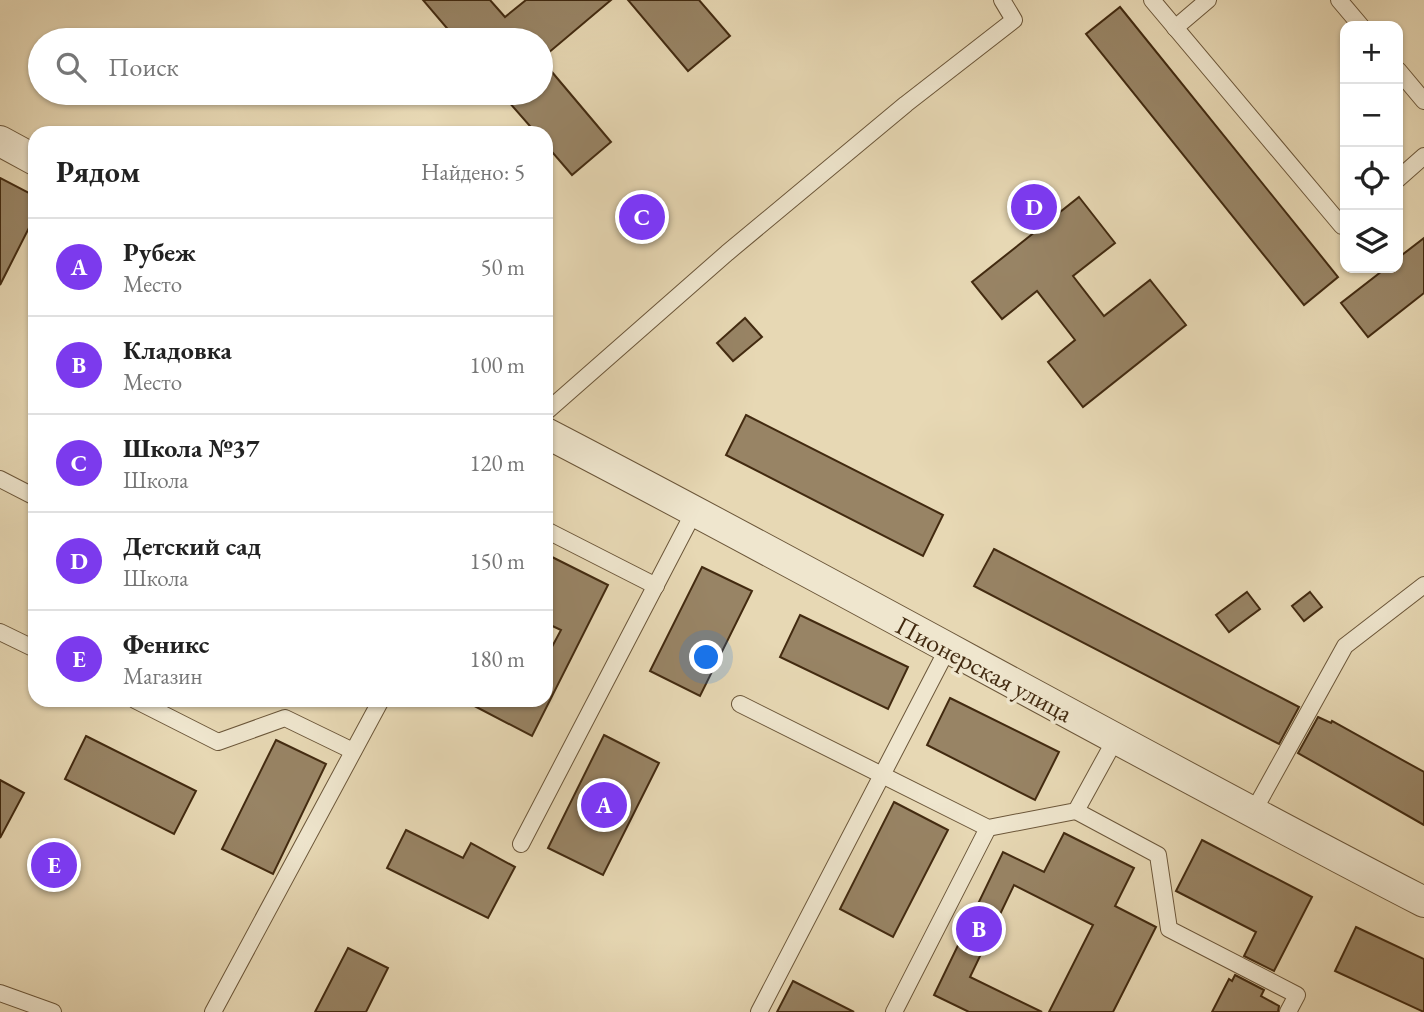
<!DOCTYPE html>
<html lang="ru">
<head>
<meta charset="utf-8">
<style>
	body { margin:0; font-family:"EB Garamond",serif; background:#f6f6f6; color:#222 }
	.controls { position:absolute; right:21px; top:21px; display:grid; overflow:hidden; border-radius:14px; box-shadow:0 2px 5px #0004 }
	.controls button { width:63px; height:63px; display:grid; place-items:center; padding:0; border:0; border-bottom:2px solid #e0e0e0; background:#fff; color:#222; font:35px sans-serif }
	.you { position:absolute; left:707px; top:658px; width:24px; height:24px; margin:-18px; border:5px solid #fff; border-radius:50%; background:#1a73e8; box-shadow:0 0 0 10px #1a73e833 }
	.badge { display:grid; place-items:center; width:46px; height:46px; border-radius:50%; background:#7c3aed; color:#fff; font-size:23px; font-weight:700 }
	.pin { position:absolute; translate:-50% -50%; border:4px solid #fff; box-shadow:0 2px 7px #0006 }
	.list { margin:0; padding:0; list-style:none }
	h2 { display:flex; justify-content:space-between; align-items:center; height:91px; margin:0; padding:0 28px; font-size:30px }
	h2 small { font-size:23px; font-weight:400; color:#767676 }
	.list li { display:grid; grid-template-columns:46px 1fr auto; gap:21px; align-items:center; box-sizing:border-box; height:98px; padding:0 28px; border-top:2px solid #e0e0e0 }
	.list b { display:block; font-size:26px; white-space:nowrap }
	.list p { margin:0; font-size:23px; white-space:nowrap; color:#767676 }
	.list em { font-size:23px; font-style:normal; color:#767676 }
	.icon { flex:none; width:38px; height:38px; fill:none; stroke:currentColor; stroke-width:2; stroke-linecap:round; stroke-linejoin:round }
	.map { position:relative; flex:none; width:1424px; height:1012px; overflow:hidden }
	.search { position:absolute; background:#fff; box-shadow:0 2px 5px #0004; left:28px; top:28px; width:525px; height:77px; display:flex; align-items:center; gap:18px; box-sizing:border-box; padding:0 24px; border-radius:38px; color:#767676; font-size:26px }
	.panel { position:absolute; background:#fff; box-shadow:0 2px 5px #0004; left:28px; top:126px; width:525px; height:581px; border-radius:21px }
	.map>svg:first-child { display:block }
</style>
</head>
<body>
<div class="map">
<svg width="1424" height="1012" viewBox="0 0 1424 1012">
	<rect width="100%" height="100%" fill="#e7d8b4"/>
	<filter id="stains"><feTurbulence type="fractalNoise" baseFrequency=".00286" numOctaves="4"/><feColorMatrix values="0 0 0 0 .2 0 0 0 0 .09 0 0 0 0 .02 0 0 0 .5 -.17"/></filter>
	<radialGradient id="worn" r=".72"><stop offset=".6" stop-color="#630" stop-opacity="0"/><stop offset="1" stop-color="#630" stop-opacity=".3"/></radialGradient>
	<!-- building -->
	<g fill="#988465" stroke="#422a10" stroke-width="2">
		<polygon points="423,0 490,0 505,17 526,0 611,0 541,59 611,142 572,175 546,145 546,133 536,133 501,93 541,93 541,40 457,40"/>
		<polygon points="628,0 699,0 730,36 688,71"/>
		<polygon points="1120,7 1338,277 1304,305 1086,34"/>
		<polygon points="0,178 35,196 35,216 0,285"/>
		<polygon points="1079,197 1115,243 1073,276 1104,316 1150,280 1186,325 1083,407 1048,362 1075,340 1037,291 1002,319 972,282"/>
		<polygon points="1424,238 1424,293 1368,337 1341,303 1386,268 1398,268 1398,258"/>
		<polygon points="745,318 762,337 733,361 717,343"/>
		<polygon points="746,415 943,515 923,556 726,455"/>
		<polygon points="994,549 1299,707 1279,744 974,586"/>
		<polygon points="546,554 608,585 532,736 463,700 546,700 546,658 561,630 546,623"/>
		<polygon points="702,567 752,591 700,696 650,671"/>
		<polygon points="1247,592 1260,609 1229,632 1216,615"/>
		<polygon points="1310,592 1322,607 1304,621 1292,606"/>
		<polygon points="800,615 908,667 888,709 780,657"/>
		<polygon points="950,698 1059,752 1035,800 927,745"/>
		<polygon points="1318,717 1331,723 1332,721 1424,772 1424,825 1298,753"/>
		<polygon points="604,735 659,763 603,875 548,848"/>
		<polygon points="86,736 196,791 174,834 65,779"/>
		<polygon points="276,740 326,764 273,874 222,849"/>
		<polygon points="0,780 24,793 0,838"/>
		<polygon points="894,802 948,830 893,937 840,909"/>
		<polygon points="406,830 463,858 471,843 515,867 488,918 387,868"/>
		<polygon points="1064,833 1134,868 1115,906 1156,927 1113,1012 1049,1012 1093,925 1014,885 970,977 1042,1012 969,1012 934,995 1003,852 1044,872"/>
		<polygon points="1202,840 1312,897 1274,971 1244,956 1256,932 1176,891"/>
		<polygon points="1356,927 1424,959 1424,1012 1335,971"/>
		<polygon points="348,948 388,968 366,1012 315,1012"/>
		<polygon points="1235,975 1264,990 1261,996 1279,1006 1278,1012 1212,1012 1229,979 1232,981"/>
		<polygon points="793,981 854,1012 777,1012"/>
	</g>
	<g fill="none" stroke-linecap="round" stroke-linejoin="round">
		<defs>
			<g id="service">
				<polyline points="1152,0 1342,226 1345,223"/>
				<polyline points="1339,0 1361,26"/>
				<polyline points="1175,28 1208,0"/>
				<polyline points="1398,70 1424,101"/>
				<polyline points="1398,179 1424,156"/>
				<polyline points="546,412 727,253 906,104 1014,20 1002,0"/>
				<polyline points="0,479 35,497"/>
				<polyline points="546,530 656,586"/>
				<polyline points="0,632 35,649"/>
				<polyline points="135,700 218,742 285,718 353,751"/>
				<polyline points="740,704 988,828 1076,811 1115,740"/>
				<polyline points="1076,811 1158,855 1169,929 1297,995 1288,1012"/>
				<polyline points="1252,814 1345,646 1424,585"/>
				<polyline points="521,844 695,510"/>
				<polyline points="0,993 53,1012"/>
				<polyline points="213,1012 381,700"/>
				<polyline points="759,1012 947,650"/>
				<polyline points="894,1012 988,828"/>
			</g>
			<g id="minor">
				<polyline points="0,141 35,160"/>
				<path d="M546,433C841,586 1129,750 1424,902"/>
			</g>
		</defs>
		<!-- service casing -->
		<use href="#service" stroke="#6b5639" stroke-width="18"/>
		<!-- minor casing -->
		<use href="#minor" stroke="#6b5639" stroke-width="32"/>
		<!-- service -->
		<use href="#service" stroke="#efe6ce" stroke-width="16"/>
		<!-- minor -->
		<use href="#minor" stroke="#efe6ce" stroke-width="30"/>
	</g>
	<g text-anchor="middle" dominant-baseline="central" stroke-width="7" stroke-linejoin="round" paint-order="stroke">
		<!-- street labels -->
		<g font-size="26" fill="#422a10" stroke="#efe6ce">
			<text transform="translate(984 669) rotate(28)">Пионерская улица</text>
		</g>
	</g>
	<rect width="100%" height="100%" filter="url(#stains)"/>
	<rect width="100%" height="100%" fill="url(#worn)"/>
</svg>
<div class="controls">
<button>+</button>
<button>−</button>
<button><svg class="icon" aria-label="locate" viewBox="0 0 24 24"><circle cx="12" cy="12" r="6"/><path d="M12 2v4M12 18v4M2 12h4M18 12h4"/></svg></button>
<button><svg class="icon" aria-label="layers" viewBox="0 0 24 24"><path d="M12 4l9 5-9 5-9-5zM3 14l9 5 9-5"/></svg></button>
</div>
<div class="you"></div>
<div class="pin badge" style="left:604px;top:805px">A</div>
<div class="pin badge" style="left:979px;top:929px">B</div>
<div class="pin badge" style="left:642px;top:217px">C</div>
<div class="pin badge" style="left:1034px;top:207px">D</div>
<div class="pin badge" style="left:54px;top:865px">E</div>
<div class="search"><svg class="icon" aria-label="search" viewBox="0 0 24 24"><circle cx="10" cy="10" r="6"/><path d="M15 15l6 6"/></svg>Поиск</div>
<section class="panel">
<h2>Рядом<small>Найдено: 5</small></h2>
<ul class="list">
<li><span class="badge">A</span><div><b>Рубеж</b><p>Место</p></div><em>50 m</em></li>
<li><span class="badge">B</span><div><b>Кладовка</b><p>Место</p></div><em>100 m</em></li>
<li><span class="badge">C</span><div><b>Школа №37</b><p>Школа</p></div><em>120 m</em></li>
<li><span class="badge">D</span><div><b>Детский сад</b><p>Школа</p></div><em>150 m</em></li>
<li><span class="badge">E</span><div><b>Феникс</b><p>Магазин</p></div><em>180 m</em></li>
</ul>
</section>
</div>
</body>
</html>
